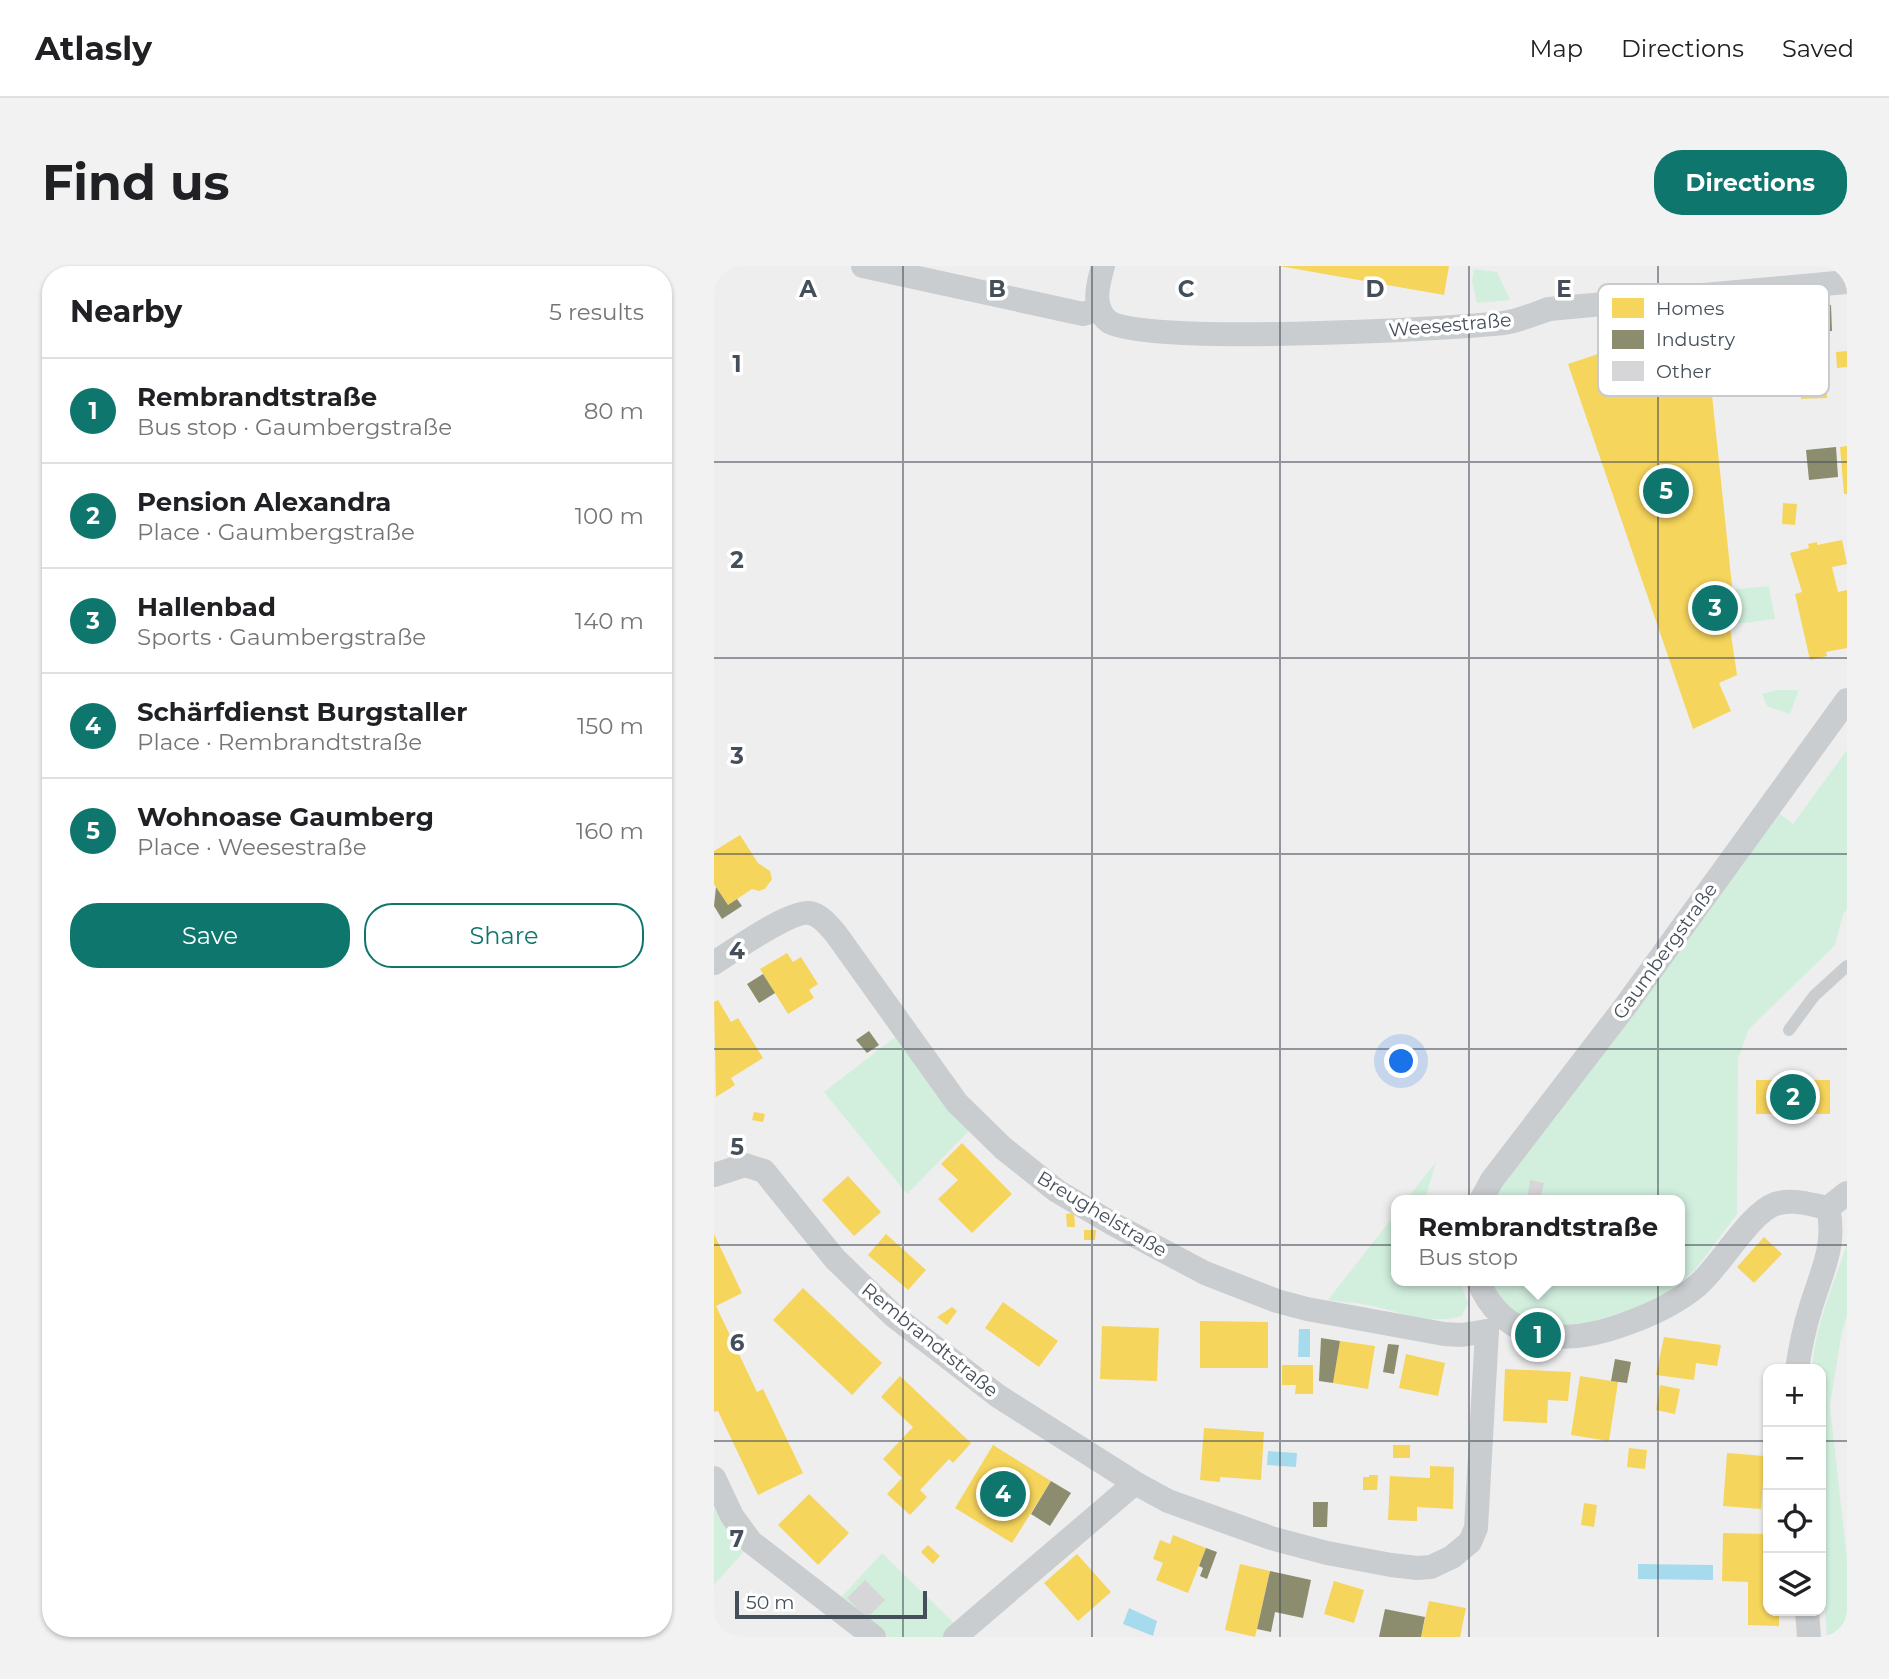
<!DOCTYPE html>
<html lang="en">
<head>
<meta charset="utf-8">
<style>
	body { margin:0; font-family:Montserrat,sans-serif; background:#f2f2f2; color:#202124 }
	.controls { position:absolute; right:21px; bottom:21px; display:grid; overflow:hidden; border-radius:14px; box-shadow:0 2px 5px #0004 }
	.controls button { width:63px; height:63px; display:grid; place-items:center; padding:0; border:0; border-bottom:2px solid #e0e0e0; background:#fff; color:#202124; font:35px sans-serif }
	.scale { position:absolute; left:21px; bottom:18px; width:192px; box-sizing:border-box; padding-left:7px; border:4px solid #454f5a; border-top:0; font-size:19px; line-height:24px; white-space:nowrap; color:#454f5a; -webkit-text-stroke:5px #fff; paint-order:stroke }
	.you { position:absolute; left:688px; top:796px; width:24px; height:24px; margin:-18px; border:5px solid #fff; border-radius:50%; background:#1a73e8; box-shadow:0 0 0 10px #1a73e833 }
	.badge { display:grid; place-items:center; width:46px; height:46px; border-radius:50%; background:#0f766e; color:#fff; font-size:23px; font-weight:700 }
	.pin { position:absolute; translate:-50% -50%; border:4px solid #fff; box-shadow:0 2px 7px #0006 }
	.popup { position:absolute; left:677px; top:929px; width:294px; height:91px; box-sizing:border-box; display:grid; place-content:center; border-radius:14px; background:#fff; filter:drop-shadow(0 2px 5px #0005); font-size:23px; white-space:nowrap; color:#757577 }
	.popup b { font-size:26px; color:#202124 }
	.popup::after { content:''; position:absolute; left:50%; top:100%; margin-left:-14px; border:14px solid transparent; border-top-color:#fff }
	.list { margin:0; padding:0; list-style:none }
	h2 { display:flex; justify-content:space-between; align-items:center; height:91px; margin:0; padding:0 28px; font-size:30px }
	h2 small { font-size:23px; font-weight:400; color:#757577 }
	.list li { display:grid; grid-template-columns:46px 1fr auto; gap:21px; align-items:center; box-sizing:border-box; height:105px; padding:0 28px; border-top:2px solid #e0e0e0 }
	.list b { display:block; font-size:26px; white-space:nowrap }
	.list p { margin:0; font-size:23px; white-space:nowrap; color:#757577 }
	.list em { font-size:23px; font-style:normal; color:#757577 }
	.actions { display:flex; gap:14px; padding:21px 28px }
	.actions a { flex:1; padding:16px 0; border:2px solid #0f766e; border-radius:28px; text-align:center; font-size:24px; color:#0f766e }
	.actions .main { background:#0f766e; color:#fff }
	.icon { flex:none; width:38px; height:38px; fill:none; stroke:currentColor; stroke-width:2; stroke-linecap:round; stroke-linejoin:round }
	.map { position:relative; flex:none; width:1133px; height:1371px; overflow:hidden; border-radius:28px }
	header { display:flex; align-items:center; gap:42px; box-sizing:border-box; height:98px; padding:0 35px; background:#fff; border-bottom:2px solid #e0e0e0 }
	header strong { font-size:33px }
	nav { display:flex; gap:38px; margin-inline-start:auto; font-size:24px }
	.intro { display:flex; align-items:center; justify-content:space-between; box-sizing:border-box; height:168px; padding:0 42px }
	h1 { margin:0; font-size:49px }
	.button { padding:18px 32px; border-radius:28px; background:#0f766e; color:#fff; font-size:24px; font-weight:700 }
	main { display:flex; gap:42px; padding:0 42px }
	aside { flex:1; background:#fff; border-radius:28px; box-shadow:0 2px 5px #0004 }
	.map>svg:first-child { display:block }
</style>
</head>
<body>
<header>
<strong>Atlasly</strong>
<nav><a>Map</a><a>Directions</a><a>Saved</a></nav>
</header>
<div class="intro"><h1>Find us</h1><a class="button">Directions</a></div>
<main>
<aside>
<h2>Nearby<small>5 results</small></h2>
<ul class="list">
<li><span class="badge">1</span><div><b>Rembrandtstraße</b><p>Bus stop · Gaumbergstraße</p></div><em>80 m</em></li>
<li><span class="badge">2</span><div><b>Pension Alexandra</b><p>Place · Gaumbergstraße</p></div><em>100 m</em></li>
<li><span class="badge">3</span><div><b>Hallenbad</b><p>Sports · Gaumbergstraße</p></div><em>140 m</em></li>
<li><span class="badge">4</span><div><b>Schärfdienst Burgstaller</b><p>Place · Rembrandtstraße</p></div><em>150 m</em></li>
<li><span class="badge">5</span><div><b>Wohnoase Gaumberg</b><p>Place · Weesestraße</p></div><em>160 m</em></li>
</ul>
<div class="actions"><a class="main">Save</a><a>Share</a></div>
</aside>
<div class="map">
<svg width="1133" height="1371" viewBox="0 0 1133 1371">
	<rect width="100%" height="100%" fill="#efeeee"/>
	<!-- green -->
	<g fill="#d2efde">
		<polygon points="760,3 783,6 796,34 763,37 758,16"/>
		<polygon points="1055,320 1061,353 1022,358 1016,324"/>
		<polygon points="1062,424 1085,424 1076,448 1053,440 1048,428"/>
		<polygon points="1133,484 1133,643 1129,649 1121,679 1035,763 1024,793 1023,948 981,1004 956,1025 919,1043 873,1057 838,1060 805,1049 784,1030 775,1015 966,1015 966,934 780,934 789,917 1065,547 1079,558"/>
		<polygon points="184,769 257,863 193,928 110,826"/>
		<polygon points="722,896 711,934 692,934"/>
		<path d="M682,947V1015H746L754,1037L748,1050C717,1060 684,1045 654,1039C641,1036 627,1036 614,1034Z"/>
		<path d="M1133,978V1050L1128,1065L1116,1140L1133,1294V1371H1113L1107,1297V1103H1098C1100,1061 1120,1018 1133,978Z"/>
		<polygon points="0,1242 33,1282 0,1319"/>
		<polygon points="168,1287 243,1360 230,1371 173,1371 123,1336"/>
	</g>
	<!-- water -->
	<g fill="#a6dbed">
		<polygon points="585,1063 596,1063 596,1091 584,1091"/>
		<polygon points="554,1185 583,1187 582,1201 553,1199"/>
		<polygon points="924,1298 999,1299 999,1314 924,1313"/>
		<polygon points="415,1342 443,1355 439,1370 409,1358"/>
	</g>
	<!-- homes -->
	<g fill="#f6d55c">
		<polygon points="565,0 735,0 730,29"/>
		<polygon points="899,83 905,102 1056,86 1060,120 998,129 1018,320 1010,321 1023,409 1005,417 1017,445 979,463 854,98"/>
		<polygon points="1133,85 1133,101 1123,102 1122,86"/>
		<polygon points="1112,101 1113,132 1087,133 1086,102"/>
		<polygon points="1133,180 1133,228 1130,228 1126,181"/>
		<polygon points="1069,237 1083,238 1081,259 1068,258"/>
		<polygon points="1128,274 1133,298 1118,301 1124,326 1133,324 1133,382 1112,386 1113,390 1096,394 1081,328 1088,326 1076,287 1095,282 1094,278 1103,276 1103,279"/>
		<polygon points="26,569 44,597 56,605 58,613 51,623 45,625 38,623 14,639 0,618 0,585"/>
		<polygon points="73,687 79,696 87,691 104,718 95,724 100,732 74,748 46,703"/>
		<polygon points="4,734 17,756 24,752 49,792 17,812 21,819 2,831 0,736"/>
		<rect x="1042" y="814" width="74" height="34"/>
		<polygon points="40,846 51,848 49,856 38,854"/>
		<polygon points="248,877 298,928 258,967 224,933 244,914 227,898"/>
		<polygon points="134,910 167,946 140,970 108,934"/>
		<polygon points="360,947 361,961 353,961 352,948"/>
		<polygon points="370,964 382,964 381,974 370,974"/>
		<polygon points="0,968 28,1027 2,1040 43,1126 49,1123 89,1207 44,1229 4,1145 0,1146"/>
		<polygon points="172,968 212,1004 194,1024 154,989"/>
		<polygon points="1050,971 1068,988 1040,1017 1023,1001"/>
		<polygon points="89,1022 168,1097 138,1129 59,1054"/>
		<polygon points="289,1036 344,1075 325,1101 271,1062"/>
		<polygon points="238,1041 243,1045 233,1059 223,1051"/>
		<polygon points="486,1055 554,1056 554,1102 486,1102"/>
		<polygon points="388,1060 445,1062 443,1115 386,1113"/>
		<polygon points="950,1071 1007,1079 1003,1100 982,1097 980,1114 942,1109"/>
		<polygon points="626,1075 661,1080 654,1123 619,1117"/>
		<polygon points="692,1088 731,1097 724,1130 685,1122"/>
		<polygon points="568,1099 599,1099 599,1128 581,1128 582,1119 568,1119"/>
		<polygon points="791,1103 857,1106 854,1135 834,1134 833,1157 789,1155"/>
		<polygon points="186,1110 257,1177 239,1197 235,1193 206,1224 213,1231 196,1249 173,1228 188,1212 169,1193 199,1161 167,1131"/>
		<polygon points="866,1110 904,1116 895,1175 857,1169"/>
		<polygon points="946,1119 966,1123 961,1148 942,1144"/>
		<polygon points="490,1162 550,1166 547,1214 506,1211 506,1216 486,1214"/>
		<polygon points="279,1179 337,1215 298,1277 241,1242"/>
		<rect x="679" y="1179" width="17" height="13"/>
		<polygon points="915,1182 933,1184 931,1203 913,1201"/>
		<polygon points="1013,1187 1051,1190 1047,1243 1009,1240"/>
		<polygon points="716,1200 740,1201 739,1243 703,1241 703,1255 674,1254 676,1210 716,1212"/>
		<polygon points="655,1209 664,1209 663,1224 649,1224 649,1211 655,1211"/>
		<polygon points="95,1228 135,1267 104,1299 64,1259"/>
		<polygon points="870,1237 883,1239 880,1261 867,1259"/>
		<polygon points="1009,1267 1054,1268 1054,1345 1065,1345 1065,1360 1034,1359 1034,1316 1008,1315"/>
		<polygon points="459,1269 492,1282 474,1327 442,1314 449,1297 439,1293 446,1274 456,1278"/>
		<polygon points="214,1279 226,1290 219,1298 207,1286"/>
		<polygon points="363,1288 397,1326 364,1355 330,1317"/>
		<polygon points="526,1298 556,1305 541,1371 511,1364"/>
		<polygon points="620,1315 650,1324 640,1357 610,1348"/>
		<polygon points="715,1335 752,1342 746,1371 707,1371"/>
	</g>
	<!-- industry -->
	<g fill="#8c8c6e">
		<polygon points="1117,39 1118,65 1092,66 1091,40"/>
		<polygon points="1122,181 1124,211 1095,214 1092,184"/>
		<polygon points="2,621 14,639 23,633 28,640 8,653 0,640"/>
		<polygon points="49,708 61,727 45,737 33,718"/>
		<polygon points="155,765 165,779 153,787 142,774"/>
		<polygon points="607,1072 626,1075 619,1117 605,1115"/>
		<polygon points="674,1078 685,1079 680,1108 669,1106"/>
		<polygon points="901,1093 917,1096 913,1117 897,1115"/>
		<polygon points="337,1215 357,1227 336,1260 317,1248"/>
		<polygon points="599,1236 614,1236 613,1261 599,1261"/>
		<polygon points="492,1282 503,1286 493,1313 486,1310 489,1302 485,1300"/>
		<polygon points="556,1305 597,1314 589,1352 561,1346 557,1366 543,1363"/>
		<polygon points="671,1343 711,1351 707,1371 665,1371"/>
	</g>
	<!-- building -->
	<g fill="#d6d6d9">
		<polygon points="816,914 830,917 826,934 813,934"/>
		<polygon points="151,1314 171,1334 153,1352 133,1332"/>
	</g>
	<g fill="none" stroke-linecap="round" stroke-linejoin="round">
		<!-- service -->
		<polyline stroke="#cacdcf" stroke-width="12" points="1075,764 1100,730 1133,700"/>
		<!-- minor -->
		<g stroke="#cacdcf" stroke-width="24">
			<polyline points="149,0 369,48 385,43"/>
			<path d="M389,0C384,18 377,41 394,55C425,80 735,63 789,57C804,55 820,48 835,43L1133,16"/>
			<path d="M0,697C19,685 76,644 96,647C107,649 115,660 122,668L243,837L289,882L343,925L399,958L491,1007L563,1035L593,1043L730,1068L748,1069L773,1065"/>
			<polyline points="0,909 31,899 50,905 121,993 180,1050 284,1130 421,1217 454,1235 557,1272 613,1287 677,1299 703,1302 717,1301 738,1291 756,1276 762,1262 773,1065"/>
			<polyline points="767,934 778,914 910,742 1133,434"/>
			<polyline points="1114,942 1133,927"/>
			<path d="M764,1015C792,1081 856,1079 914,1057C939,1048 964,1036 984,1019C1007,999 1036,947 1061,938C1079,932 1097,939 1114,942"/>
			<path d="M1083,1103C1086,1083 1090,1063 1096,1044C1106,1009 1123,980 1114,942"/>
			<polyline points="0,1212 18,1250 37,1276 160,1371"/>
			<polyline points="1093,1345 1095,1371"/>
			<polyline points="241,1371 421,1217"/>
		</g>
	</g>
	<!-- grid -->
	<path fill="none" stroke="#454f5a" stroke-width="2" stroke-opacity="0.55" d="M189,0V1371M378,0V1371M566,0V1371M755,0V1371M944,0V1371M0,196H1133M0,392H1133M0,588H1133M0,783H1133M0,979H1133M0,1175H1054M1107,1175H1133"/>
	<g text-anchor="middle" dominant-baseline="central" stroke-width="7" stroke-linejoin="round" paint-order="stroke">
		<!-- street labels -->
		<g font-size="19" fill="#454f5a" stroke="#fff">
			<text transform="translate(736 59) rotate(-5)">Weesestraße</text>
			<text transform="translate(951 685) rotate(-54)">Gaumbergstraße</text>
			<text transform="translate(388 948) rotate(31)">Breughelstraße</text>
			<text transform="translate(216 1074) rotate(39)">Rembrandtstraße</text>
		</g>
	</g>
	<!-- legend -->
	<rect x="884" y="18" width="231" height="112" rx="10" fill="#fff" stroke="#c7cace" stroke-width="2"/>
	<rect x="898" y="32" width="32" height="20" fill="#f6d55c"/>
	<rect x="898" y="64" width="32" height="19" fill="#8c8c6e"/>
	<rect x="898" y="95" width="32" height="20" fill="#d6d6d9"/>
	<g font-size="19" fill="#454f5a">
		<text x="942" y="49">Homes</text>
		<text x="942" y="80">Industry</text>
		<text x="942" y="112">Other</text>
	</g>
	<g font-size="23" text-anchor="middle" font-weight="bold" fill="#454f5a" stroke="#fff" stroke-width="7" stroke-linejoin="round" paint-order="stroke">
		<text x="94" y="31">A</text>
		<text x="283" y="31">B</text>
		<text x="472" y="31">C</text>
		<text x="661" y="31">D</text>
		<text x="850" y="31">E</text>
		<text x="23" y="106">1</text>
		<text x="23" y="302">2</text>
		<text x="23" y="498">3</text>
		<text x="23" y="693">4</text>
		<text x="23" y="889">5</text>
		<text x="23" y="1085">6</text>
		<text x="23" y="1281">7</text>
	</g>
</svg>
<div class="controls">
<button>+</button>
<button>−</button>
<button><svg class="icon" aria-label="locate" viewBox="0 0 24 24"><circle cx="12" cy="12" r="6"/><path d="M12 2v4M12 18v4M2 12h4M18 12h4"/></svg></button>
<button><svg class="icon" aria-label="layers" viewBox="0 0 24 24"><path d="M12 4l9 5-9 5-9-5zM3 14l9 5 9-5"/></svg></button>
</div>
<div class="scale">50 m</div>
<div class="you"></div>
<div class="pin badge" style="left:824px;top:1069px">1</div>
<div class="popup"><b>Rembrandtstraße</b>Bus stop</div>
<div class="pin badge" style="left:1079px;top:831px">2</div>
<div class="pin badge" style="left:1001px;top:342px">3</div>
<div class="pin badge" style="left:289px;top:1228px">4</div>
<div class="pin badge" style="left:952px;top:225px">5</div>
</div>
</main>
</body>
</html>
